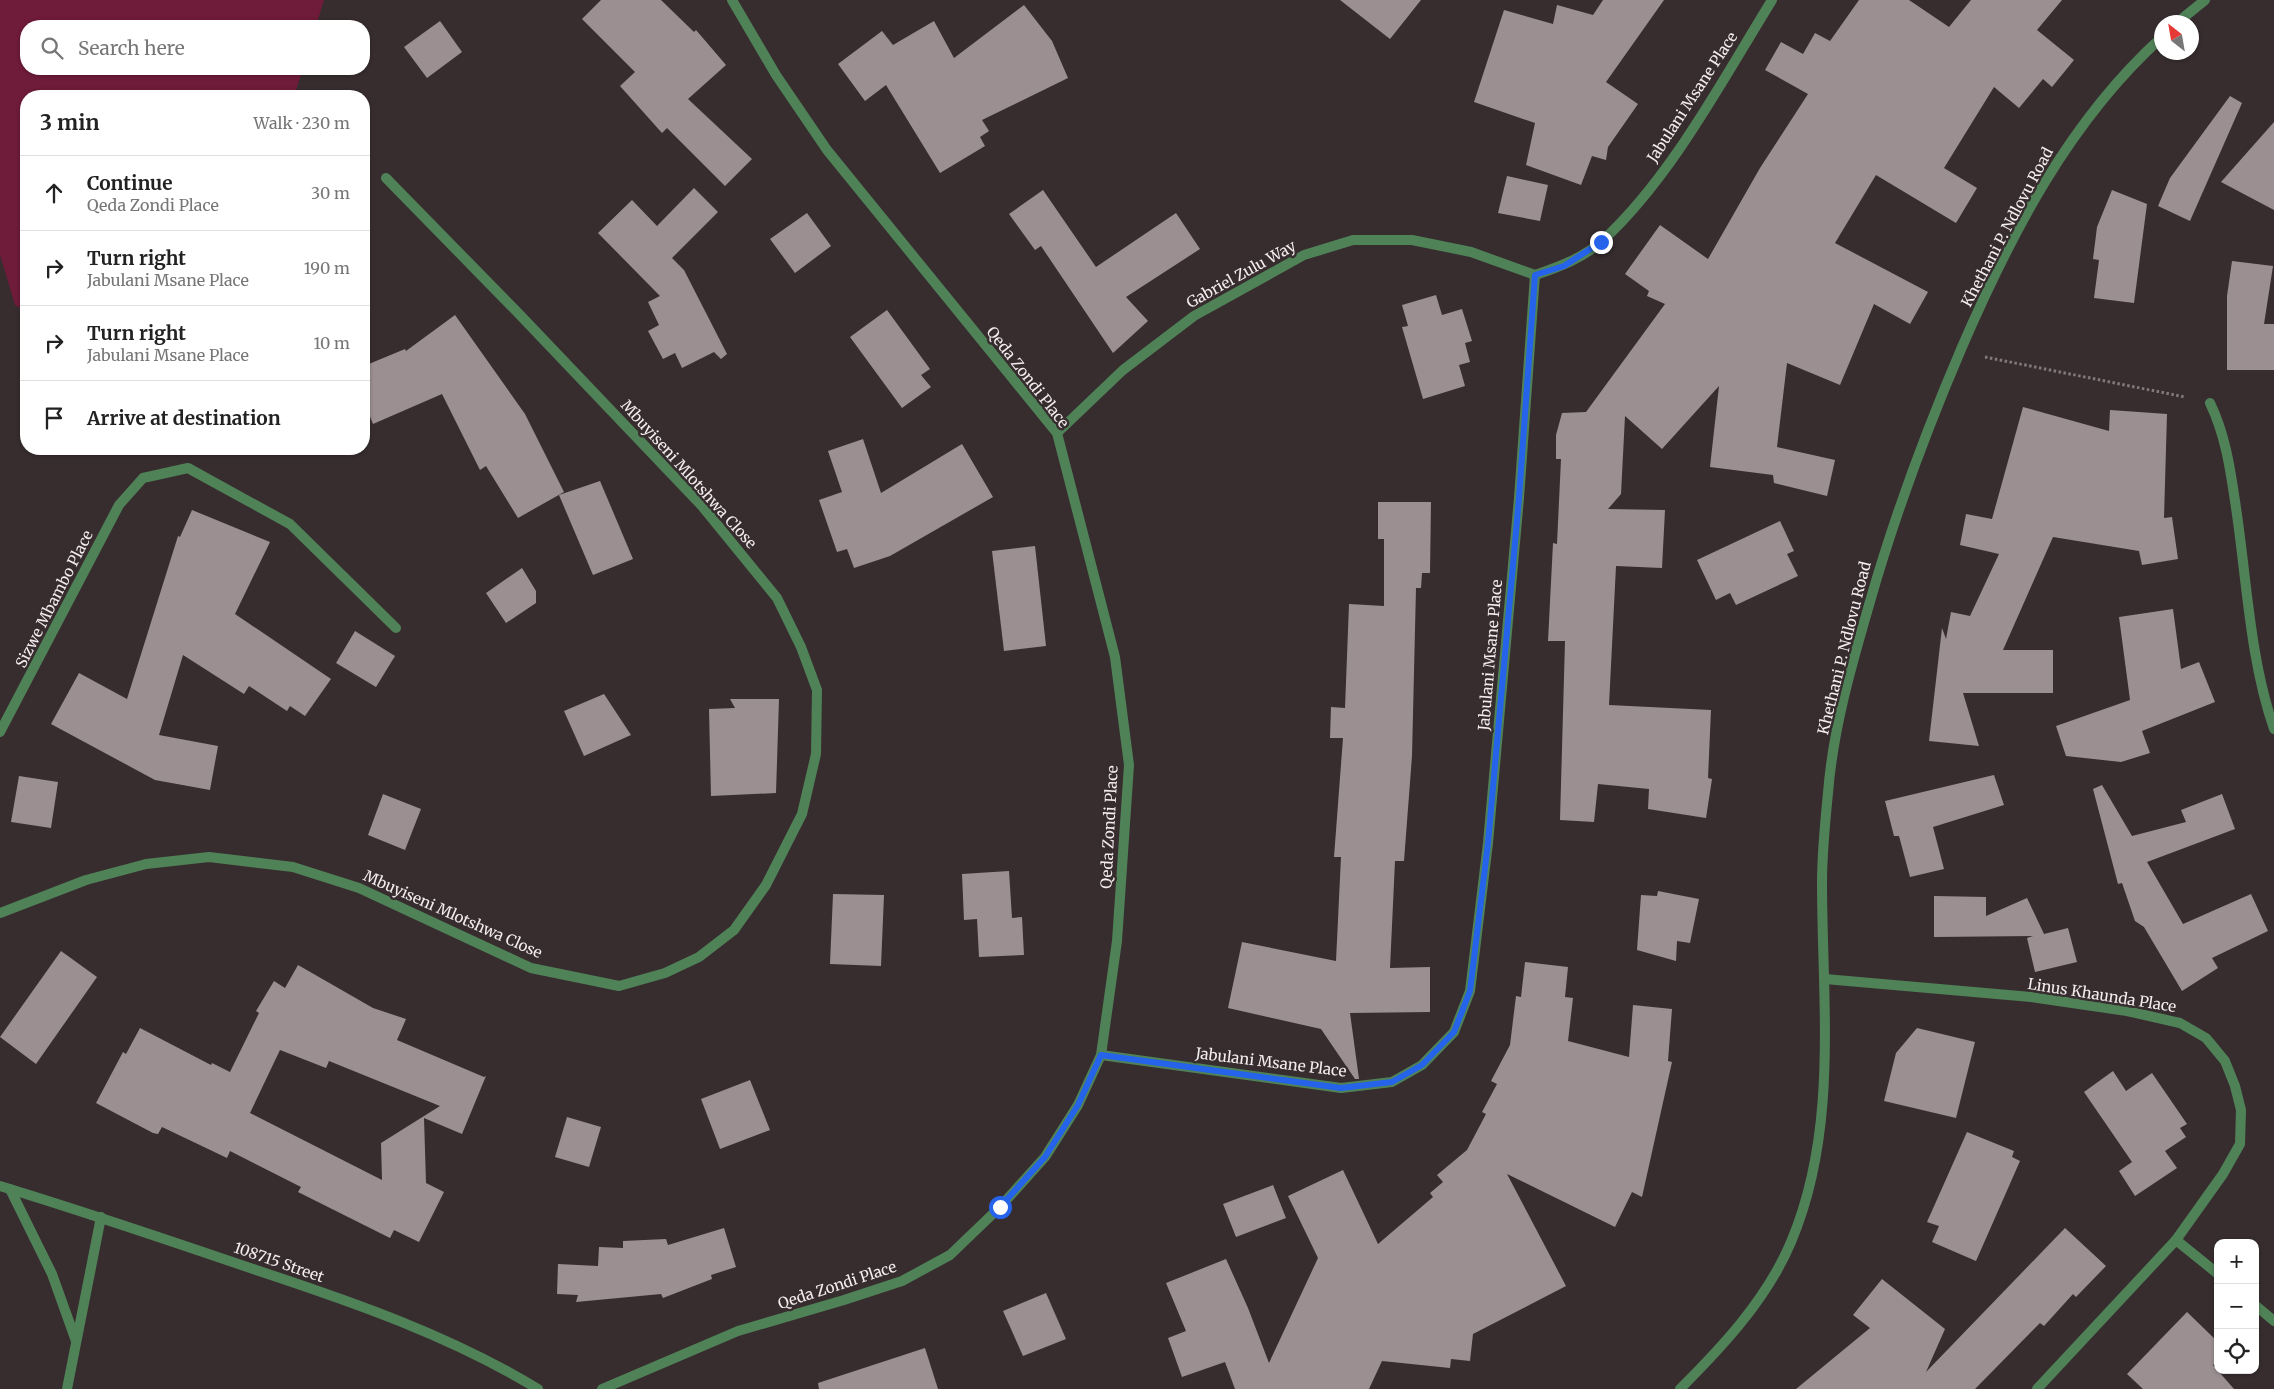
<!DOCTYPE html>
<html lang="en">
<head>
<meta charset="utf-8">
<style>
	body { margin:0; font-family:Merriweather,serif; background:#f2f2f2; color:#222 }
	.controls { position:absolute; right:15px; bottom:15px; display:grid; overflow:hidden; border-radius:10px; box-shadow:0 1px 4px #0004 }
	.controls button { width:45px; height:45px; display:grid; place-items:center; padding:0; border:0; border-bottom:1px solid #e0e0e0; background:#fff; color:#222; font:25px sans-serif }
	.compass { position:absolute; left:2154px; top:15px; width:45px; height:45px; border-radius:50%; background:#fff; box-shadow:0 1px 4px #0004; rotate:329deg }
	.stop { position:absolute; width:15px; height:15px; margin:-11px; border:4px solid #2563eb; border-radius:50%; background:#fff }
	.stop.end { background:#2563eb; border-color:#fff; box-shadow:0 1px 5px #0008 }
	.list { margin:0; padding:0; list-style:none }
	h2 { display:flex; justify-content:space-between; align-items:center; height:65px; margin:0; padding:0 20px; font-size:21px }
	h2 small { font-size:16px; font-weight:400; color:#767676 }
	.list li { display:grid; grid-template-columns:32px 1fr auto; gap:15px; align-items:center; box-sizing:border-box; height:75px; padding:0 20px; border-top:1px solid #e0e0e0 }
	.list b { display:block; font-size:19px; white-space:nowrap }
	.list p { margin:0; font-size:16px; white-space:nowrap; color:#767676 }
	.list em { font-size:16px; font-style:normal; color:#767676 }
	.icon { flex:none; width:28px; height:28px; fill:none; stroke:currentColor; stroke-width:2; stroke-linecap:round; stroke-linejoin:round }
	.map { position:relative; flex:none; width:2274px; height:1389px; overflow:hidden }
	.search { position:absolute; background:#fff; box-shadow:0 1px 4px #0004; left:20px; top:20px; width:350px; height:55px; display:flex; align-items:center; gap:12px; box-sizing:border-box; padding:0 18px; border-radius:20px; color:#767676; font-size:19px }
	.panel { position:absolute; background:#fff; box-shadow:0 1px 4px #0004; left:20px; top:90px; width:350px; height:365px; border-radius:20px }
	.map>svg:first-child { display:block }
</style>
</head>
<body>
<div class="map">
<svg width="2274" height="1389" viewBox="0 0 2274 1389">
	<rect width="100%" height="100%" fill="#372d2f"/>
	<!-- green -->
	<polygon fill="#6f1b3a" points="0,0 324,0 316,26 26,26 26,69 303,69 294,96 26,96 26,312 15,305 0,255"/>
	<!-- building -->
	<g fill="#9b8f92" fill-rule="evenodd">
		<polygon points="601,0 661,0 694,32 696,30 726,65 688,99 752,159 725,186 667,128 662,133 620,86 635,72 582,19"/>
		<polygon points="1340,0 1421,0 1390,39"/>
		<polygon points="1603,0 1664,0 1606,82 1638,104 1608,147 1606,160 1592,156 1581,185 1526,165 1535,123 1474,102 1504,10 1553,24 1557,5 1593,15"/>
		<polygon points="1859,0 1909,0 1949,27 1971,0 2062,0 2037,30 2074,60 2052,87 2043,79 2019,108 1994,87 1944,168 1977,188 1956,223 1876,175 1835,243 1928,292 1910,324 1874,304 1840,385 1787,363 1777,447 1835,460 1827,496 1774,483 1773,475 1710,467 1719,386 1662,449 1625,416 1621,494 1608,509 1665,510 1662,568 1616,566 1609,705 1711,710 1708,778 1712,779 1706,818 1648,809 1649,789 1598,784 1594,822 1560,820 1565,641 1548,641 1553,543 1557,544 1561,459 1556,459 1556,435 1562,413 1586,412 1665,304 1647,296 1649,291 1625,274 1660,225 1708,259 1760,168 1808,94 1765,70 1781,42 1803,54 1815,33 1830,41"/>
		<polygon points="1024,5 1052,41 1068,78 982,120 989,131 980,137 985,146 940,173 886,85 865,101 838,64 882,31 893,45 934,21 954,58"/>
		<polygon points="440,21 462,52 427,78 404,47"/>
		<polygon points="2230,96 2242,103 2190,221 2158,206 2170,178"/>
		<polygon points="2274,122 2274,210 2221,182"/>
		<polygon points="1507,176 1548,185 1540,221 1498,213"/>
		<polygon points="694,188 718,212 672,258 684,270 727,354 721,359 714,352 682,368 675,353 663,359 648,331 659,325 648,302 660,296 598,233 632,200 657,226"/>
		<polygon points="1043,190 1096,267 1176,213 1200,249 1126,297 1148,321 1113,353 1041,246 1035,250 1009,214"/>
		<polygon points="2112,190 2147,204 2134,303 2094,298 2099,260 2093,259 2097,227"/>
		<polygon points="807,213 831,246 795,273 770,239"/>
		<polygon points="2232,261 2273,266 2264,324 2274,324 2274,370 2227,370 2227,296"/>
		<polygon points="1436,295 1442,315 1462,309 1472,341 1465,343 1470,362 1459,365 1465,386 1423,399 1402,327 1408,326 1402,305"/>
		<polygon points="887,310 930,369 921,375 931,387 902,408 850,337"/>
		<polygon points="455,315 525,414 564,492 518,518 486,466 480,470 442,394 373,424 364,402 364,366 405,349 406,351"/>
		<polygon points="2023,407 2109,431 2110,410 2167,414 2164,518 2172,517 2178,559 2142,565 2139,551 2053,537 2003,650 2053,650 2053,693 1963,693 1979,746 1929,741 1942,628 1946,639 1951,612 1970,616 1999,554 1960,545 1966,514 1992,519"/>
		<polygon points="863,439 881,493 962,444 993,497 890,556 854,568 847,549 837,552 819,500 842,492 828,451"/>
		<polygon points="600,481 633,559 593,575 559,495"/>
		<polygon points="1378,502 1431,502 1430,573 1422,573 1421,588 1416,588 1412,756 1404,861 1395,861 1390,968 1430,967 1430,1012 1350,1013 1359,1079 1355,1079 1321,1029 1228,1008 1242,942 1336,961 1341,857 1334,857 1343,738 1330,738 1331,707 1345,708 1349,604 1384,606 1384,539 1378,539"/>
		<polygon points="192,510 270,542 235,614 331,679 305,716 290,706 287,711 249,686 244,694 183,655 159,735 218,746 210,790 155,780 51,724 79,673 127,699 178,536 180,537"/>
		<polygon points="1780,521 1794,551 1787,554 1798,576 1736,605 1730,593 1716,600 1697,560"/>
		<polygon points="1035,546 1046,646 1004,651 992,551"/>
		<polygon points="522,568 536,591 536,603 506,623 486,593"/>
		<polygon points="2173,609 2181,669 2199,662 2215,702 2142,731 2150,753 2121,762 2066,756 2056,726 2130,700 2119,617"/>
		<polygon points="355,631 395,656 376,687 336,663"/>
		<polygon points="604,694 631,735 584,756 564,711"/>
		<polygon points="730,699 779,699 776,793 711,796 709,709 735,708"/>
		<polygon points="1994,775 2004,805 1933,827 1944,869 1910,877 1899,836 1894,836 1885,801"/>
		<polygon points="19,776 58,782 51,828 11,822"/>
		<polygon points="2102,785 2132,836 2186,822 2181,810 2222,794 2235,829 2147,862 2183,924 2251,894 2268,931 2212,958 2218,968 2182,991 2144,927 2135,921 2122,883 2118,884 2093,789"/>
		<polygon points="383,794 421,809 405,850 368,835"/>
		<polygon points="1009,871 1012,918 1022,917 1024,955 979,957 977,919 964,920 962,874"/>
		<polygon points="1658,891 1699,899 1690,943 1677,941 1676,961 1637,950 1641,895 1657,896"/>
		<polygon points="833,894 884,895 881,966 830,964"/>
		<polygon points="1934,896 1986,897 1986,916 2027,898 2044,934 2068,928 2077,962 2035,972 2027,938 2033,936 1934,937"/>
		<polygon points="61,951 97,977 36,1064 0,1037"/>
		<polygon points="1525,962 1568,967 1565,997 1573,998 1568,1041 1629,1057 1633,1005 1672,1009 1668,1061 1672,1062 1642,1197 1632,1192 1615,1227 1507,1174 1566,1286 1473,1334 1470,1361 1451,1359 1450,1368 1382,1361 1369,1389 1235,1389 1225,1362 1182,1377 1168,1338 1186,1331 1166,1283 1226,1259 1248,1308 1269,1363 1318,1258 1288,1196 1343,1170 1378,1244 1433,1197 1430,1193 1443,1182 1437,1175 1467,1150 1486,1114 1482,1112 1497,1084 1491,1081 1510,1045 1516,996 1521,997"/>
		<path d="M298,965L373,1008L406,1019L397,1040L484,1077L486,1076L462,1134L424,1118L426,1183L444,1192L419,1242L394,1230L390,1238L298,1192L301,1187L230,1151L227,1158L162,1127L158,1134L153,1133L96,1103L123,1052L126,1054L140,1028L211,1065L212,1063L230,1072L259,1013L256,1011L274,981L285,988ZM280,1050L326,1068L329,1061L440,1106L381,1143L382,1180L250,1113Z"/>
		<polygon points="1917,1028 1975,1042 1956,1118 1884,1101 1896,1053"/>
		<polygon points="2113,1071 2126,1091 2152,1073 2187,1124 2180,1128 2186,1137 2165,1151 2177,1168 2135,1196 2119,1171 2132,1162 2084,1092"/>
		<polygon points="750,1080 770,1130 720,1149 701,1099"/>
		<polygon points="567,1117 601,1127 589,1167 555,1157"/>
		<polygon points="1967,1132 2014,1151 2012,1157 2020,1161 1976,1261 1932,1242 1939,1226 1927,1222"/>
		<polygon points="1273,1185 1286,1218 1236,1237 1223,1204"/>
		<polygon points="724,1228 736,1267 711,1275 712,1279 663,1298 661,1294 576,1302 578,1295 557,1294 558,1264 598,1266 599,1247 623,1248 623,1241 666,1239 668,1245"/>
		<polygon points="2065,1228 2106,1266 2076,1297 2073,1294 2044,1326 2040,1323 1975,1389 1796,1389 1870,1328 1853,1315 1882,1279 1945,1329 1926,1372"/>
		<polygon points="1046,1293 1066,1339 1023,1356 1003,1311"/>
		<polygon points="2187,1312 2218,1342 2218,1360 2213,1365 2234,1389 2143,1389 2127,1374"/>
		<polygon points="925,1348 938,1389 819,1389 818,1383"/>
	</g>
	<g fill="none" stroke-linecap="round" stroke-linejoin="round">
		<!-- path -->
		<polyline stroke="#82797b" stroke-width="3" stroke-dasharray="2.5 2.5" stroke-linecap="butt" points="1985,357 2185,397"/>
		<!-- minor -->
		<g stroke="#508258" stroke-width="10">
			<path d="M1535,275C1559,267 1583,258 1602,241C1671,178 1723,79 1772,0"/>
			<path d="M2210,403C2225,434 2230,467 2235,501C2247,578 2249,656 2274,729"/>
			<polyline points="1057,433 1123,370 1194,316 1304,255 1353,240 1412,240 1471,252 1535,275"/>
			<polyline points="0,732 119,505 143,478 188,468 290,524 396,628"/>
			<polyline points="0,913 86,880 146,864 209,857 293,867 359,888 531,968 619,986 665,973 699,957 734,930 766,885 802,814 816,754 817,690 801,647 777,598 702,506 521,316 386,178"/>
			<polyline points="1825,979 2031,997 2127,1011 2180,1023 2206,1038 2225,1061 2235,1086 2241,1110 2240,1144 2223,1174 2176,1240 2037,1389"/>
			<polyline points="1101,1055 1341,1088 1392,1082 1422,1065 1454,1032 1470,991 1488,843 1519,498 1535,275"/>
			<polyline points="2176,1240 2218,1274"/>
			<polyline points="2255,1305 2274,1321"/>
			<polyline points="67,1389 101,1217"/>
			<polyline points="602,1389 738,1331 844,1300 902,1281 950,1255 1000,1207 1045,1157 1078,1105 1101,1055 1117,941 1129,765 1115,657 1057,433 827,150 776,75 732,0"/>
		</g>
		<!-- tertiary -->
		<g stroke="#508258" stroke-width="10">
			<polyline points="2178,22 2205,0"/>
			<path d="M0,1186C86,1212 171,1241 256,1270C353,1302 451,1336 538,1389"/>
			<polyline points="10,1189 52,1274 76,1341"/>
			<path d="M1680,1389C1723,1346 1767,1299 1791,1242C1839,1129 1822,1002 1822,882C1822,853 1825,823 1828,793C1833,729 1851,667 1869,605C1894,517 1926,431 1962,347C2011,234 2069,121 2162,37"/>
		</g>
	</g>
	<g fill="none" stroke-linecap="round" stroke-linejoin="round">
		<!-- route -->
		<polyline stroke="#2563eb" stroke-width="6" points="1000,1207 1045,1157 1078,1105 1101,1055 1341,1088 1392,1082 1422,1065 1454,1032 1470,991 1488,843 1519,498 1535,275 1564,266 1601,242"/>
	</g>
	<g text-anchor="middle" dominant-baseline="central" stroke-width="5" stroke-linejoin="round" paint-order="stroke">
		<!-- street labels -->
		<g font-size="15" fill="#f4edef" stroke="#372d2f">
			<text transform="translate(1692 97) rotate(-57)">Jabulani Msane Place</text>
			<text transform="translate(2007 227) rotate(-62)">Khethani P. Ndlovu Road</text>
			<text transform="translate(1241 274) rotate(-29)">Gabriel Zulu Way</text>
			<text transform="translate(1028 377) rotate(52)">Qeda Zondi Place</text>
			<text transform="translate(689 474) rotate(48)">Mbuyiseni Mlotshwa Close</text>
			<text transform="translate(54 599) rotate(-63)">Sizwe Mbambo Place</text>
			<text transform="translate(1844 648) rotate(-76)">Khethani P. Ndlovu Road</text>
			<text transform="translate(1490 655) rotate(-85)">Jabulani Msane Place</text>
			<text transform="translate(1109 827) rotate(-87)">Qeda Zondi Place</text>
			<text transform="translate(453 914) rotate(24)">Mbuyiseni Mlotshwa Close</text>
			<text transform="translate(2102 995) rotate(9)">Linus Khaunda Place</text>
			<text transform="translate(1271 1062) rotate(7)">Jabulani Msane Place</text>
			<text transform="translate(279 1262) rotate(19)">108715 Street</text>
			<text transform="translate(837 1285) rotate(-18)">Qeda Zondi Place</text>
		</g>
	</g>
</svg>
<div class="controls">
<button>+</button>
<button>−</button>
<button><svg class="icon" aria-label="locate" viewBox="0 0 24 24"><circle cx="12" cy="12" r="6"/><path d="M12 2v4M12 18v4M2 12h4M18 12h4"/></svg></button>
</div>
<svg class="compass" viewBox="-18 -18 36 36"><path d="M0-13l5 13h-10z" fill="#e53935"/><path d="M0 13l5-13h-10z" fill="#767676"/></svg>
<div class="stop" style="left:1000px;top:1207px"></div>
<div class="stop end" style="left:1601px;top:242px"></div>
<div class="search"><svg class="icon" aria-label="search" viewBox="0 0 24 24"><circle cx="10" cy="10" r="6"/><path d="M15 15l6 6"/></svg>Search here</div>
<section class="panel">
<h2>3 min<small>Walk · 230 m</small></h2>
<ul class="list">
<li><svg class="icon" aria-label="ahead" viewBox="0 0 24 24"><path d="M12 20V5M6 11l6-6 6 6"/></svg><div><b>Continue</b><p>Qeda Zondi Place</p></div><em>30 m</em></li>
<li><svg class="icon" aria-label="right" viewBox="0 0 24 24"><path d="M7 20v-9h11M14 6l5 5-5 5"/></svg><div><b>Turn right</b><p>Jabulani Msane Place</p></div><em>190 m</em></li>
<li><svg class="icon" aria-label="right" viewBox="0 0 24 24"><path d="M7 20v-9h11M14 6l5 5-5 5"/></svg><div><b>Turn right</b><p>Jabulani Msane Place</p></div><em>10 m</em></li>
<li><svg class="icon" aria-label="arrive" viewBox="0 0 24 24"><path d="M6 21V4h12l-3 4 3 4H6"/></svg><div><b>Arrive at destination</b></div></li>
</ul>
</section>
</div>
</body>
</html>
